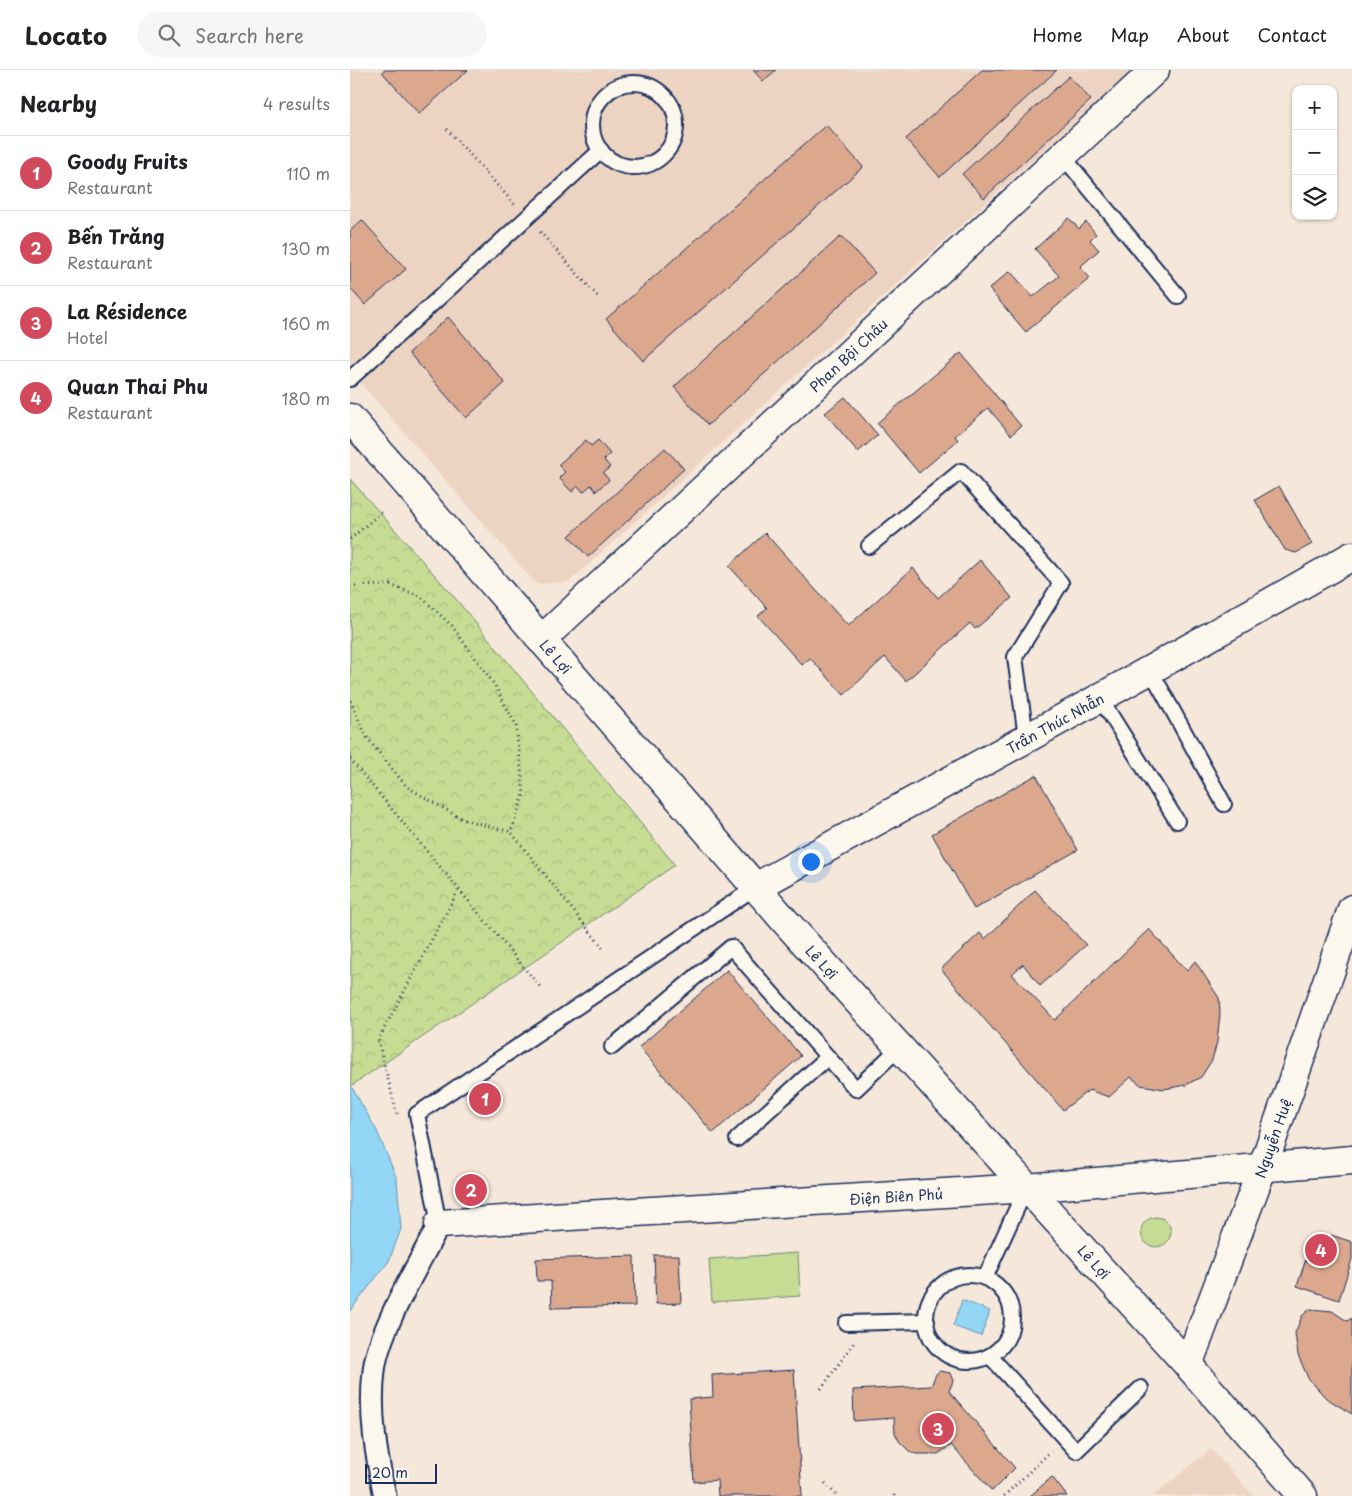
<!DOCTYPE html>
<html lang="en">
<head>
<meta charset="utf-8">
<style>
	body { margin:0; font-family:"Playpen Sans",sans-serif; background:#f6f6f6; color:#202124 }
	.controls { position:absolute; right:15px; top:15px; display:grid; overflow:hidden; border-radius:10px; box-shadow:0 1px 4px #0004 }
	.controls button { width:45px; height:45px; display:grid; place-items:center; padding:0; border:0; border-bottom:1px solid #e0e0e0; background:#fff; color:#202124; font:25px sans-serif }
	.scale { position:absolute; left:15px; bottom:12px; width:72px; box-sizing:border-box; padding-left:5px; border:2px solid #1b2f5e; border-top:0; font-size:14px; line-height:18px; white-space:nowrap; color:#1b2f5e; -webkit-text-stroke:4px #fbf7ec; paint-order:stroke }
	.you { position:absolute; left:460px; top:791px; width:18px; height:18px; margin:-12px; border:4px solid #fff; border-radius:50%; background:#1a73e8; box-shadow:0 0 0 8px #1a73e833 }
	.badge { display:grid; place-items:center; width:32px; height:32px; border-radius:50%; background:#d1495b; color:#fff; font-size:16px; font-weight:700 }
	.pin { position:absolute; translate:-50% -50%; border:2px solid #fff; box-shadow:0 1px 5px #0006 }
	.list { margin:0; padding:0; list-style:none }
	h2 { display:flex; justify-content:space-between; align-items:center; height:65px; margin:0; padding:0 20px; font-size:21px }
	h2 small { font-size:16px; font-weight:400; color:#757577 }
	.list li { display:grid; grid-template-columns:32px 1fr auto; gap:15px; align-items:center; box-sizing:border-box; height:75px; padding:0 20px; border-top:1px solid #e0e0e0 }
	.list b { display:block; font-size:19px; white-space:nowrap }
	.list p { margin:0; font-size:16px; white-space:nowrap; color:#757577 }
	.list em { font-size:16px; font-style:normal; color:#757577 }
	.icon { flex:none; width:28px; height:28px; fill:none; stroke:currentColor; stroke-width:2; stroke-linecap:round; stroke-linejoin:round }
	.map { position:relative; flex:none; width:1002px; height:1426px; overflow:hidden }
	header { display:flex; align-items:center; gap:30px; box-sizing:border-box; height:70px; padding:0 25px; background:#fff; border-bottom:1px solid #e0e0e0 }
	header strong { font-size:24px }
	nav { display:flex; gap:28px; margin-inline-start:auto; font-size:18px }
	.search { width:350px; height:45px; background:#f6f6f6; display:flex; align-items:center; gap:12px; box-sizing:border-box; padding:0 18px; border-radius:28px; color:#757577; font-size:19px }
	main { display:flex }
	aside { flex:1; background:#fff }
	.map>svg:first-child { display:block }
</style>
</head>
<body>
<header>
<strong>Locato</strong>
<div class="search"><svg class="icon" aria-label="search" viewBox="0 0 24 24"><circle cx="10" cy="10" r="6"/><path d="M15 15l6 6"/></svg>Search here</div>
<nav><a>Home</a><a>Map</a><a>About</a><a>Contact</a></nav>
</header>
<main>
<aside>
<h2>Nearby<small>4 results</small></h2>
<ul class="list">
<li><span class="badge">1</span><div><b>Goody Fruits</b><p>Restaurant</p></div><em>110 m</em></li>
<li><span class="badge">2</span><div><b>Bến Trăng</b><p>Restaurant</p></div><em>130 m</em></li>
<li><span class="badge">3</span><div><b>La Résidence</b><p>Hotel</p></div><em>160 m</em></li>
<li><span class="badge">4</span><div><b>Quan Thai Phu</b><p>Restaurant</p></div><em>180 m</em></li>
</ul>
</aside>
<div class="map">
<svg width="1002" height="1426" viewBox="0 0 1002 1426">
	<defs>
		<pattern id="park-crowns" width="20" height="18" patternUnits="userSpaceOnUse" patternTransform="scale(1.25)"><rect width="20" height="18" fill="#c5dc92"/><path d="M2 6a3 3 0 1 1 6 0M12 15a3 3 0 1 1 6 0" fill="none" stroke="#a9bd80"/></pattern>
	</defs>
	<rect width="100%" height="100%" fill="#f5e7d9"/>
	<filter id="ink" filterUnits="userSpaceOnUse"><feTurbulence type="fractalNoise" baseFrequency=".02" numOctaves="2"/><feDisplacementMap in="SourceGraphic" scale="10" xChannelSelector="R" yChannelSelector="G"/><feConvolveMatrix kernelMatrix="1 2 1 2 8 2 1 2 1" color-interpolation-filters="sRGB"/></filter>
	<g filter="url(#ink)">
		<!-- built -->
		<g fill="#edd4c2">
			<polygon points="0,0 782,0 219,512 186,514 0,301"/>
			<polygon points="861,1379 904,1426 803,1426"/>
		</g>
		<!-- grass -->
		<g fill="#c5dc92" stroke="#708678">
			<circle cx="806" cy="1162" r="15"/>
			<polygon points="448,1183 450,1226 362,1232 359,1189"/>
		</g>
		<!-- park -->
		<polygon fill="url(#park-crowns)" stroke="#708678" points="0,409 105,528 325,795 1,1016"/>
		<!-- water -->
		<g fill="#92d5f4" stroke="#6293b8">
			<polygon points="0,1014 27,1061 47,1109 51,1159 39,1191 0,1241"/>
			<polygon points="612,1230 640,1241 631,1266 603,1256"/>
		</g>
		<!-- building -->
		<g fill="#dba88e" stroke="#1b2f5e">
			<polygon points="35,0 118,0 69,44 32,2"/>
			<polygon points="403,0 426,0 413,11"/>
			<polygon points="632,0 707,0 590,107 556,69"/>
			<polygon points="719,6 741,30 634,128 612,104"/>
			<polygon points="476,55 513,97 293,291 256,249"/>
			<polygon points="719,148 729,159 736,152 746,164 740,170 749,180 730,197 740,208 676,262 639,219 660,201 683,227 709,206 685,179"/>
			<polygon points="12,150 56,199 15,235 0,218 0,161"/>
			<polygon points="491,166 525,203 358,355 324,317"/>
			<polygon points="98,247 155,313 116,348 59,283"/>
			<polygon points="611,283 671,356 661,365 638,338 605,366 608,370 569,403 527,353"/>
			<polygon points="495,327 528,365 508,382 475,343"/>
			<polygon points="236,370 241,376 248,370 260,384 254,390 260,397 253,403 259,410 246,421 241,415 233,422 228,416 222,422 209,408 215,402 208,395"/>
			<polygon points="315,378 334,399 238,487 219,466"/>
			<polygon points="929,416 962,474 946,483 935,480 905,430"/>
			<polygon points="415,463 498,556 563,498 588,528 630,490 662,528 625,559 620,553 556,611 535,587 494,625 460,588 452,595 408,546 417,538 379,496"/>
			<polygon points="686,705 728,780 624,839 582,764"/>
			<polygon points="685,820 736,875 690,916 673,894 662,904 705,950 799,859 837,901 845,891 869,928 870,944 867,972 862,990 851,1007 836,1015 814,1019 791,1015 781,1007 759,1027 739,1020 713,1040 591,899 630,863 635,869"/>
			<polygon points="377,900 451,986 363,1063 289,977"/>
			<polygon points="981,1165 1002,1172 1002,1189 989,1230 947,1216 956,1189 971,1194"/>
			<polygon points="304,1185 329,1185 331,1233 306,1234"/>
			<polygon points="284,1186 285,1236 202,1238 201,1211 187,1211 186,1189"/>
			<polygon points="960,1239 982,1241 997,1251 1002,1248 1002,1344 976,1328 958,1308 948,1285 945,1263 952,1246"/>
			<polygon points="444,1300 452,1426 368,1426 367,1410 344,1412 339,1329 363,1327 362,1305"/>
			<polygon points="590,1301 600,1303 603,1311 599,1321 665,1398 642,1421 601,1375 588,1384 566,1384 559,1381 549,1371 545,1363 544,1348 504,1351 503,1320 581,1316 586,1304"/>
			<polygon points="702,1407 717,1426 680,1426"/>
		</g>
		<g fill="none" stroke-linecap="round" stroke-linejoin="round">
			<defs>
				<g id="service">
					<circle cx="284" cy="55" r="42"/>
					<polyline points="712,85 828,226"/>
					<polyline points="0,309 251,80"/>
					<polyline points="519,476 611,401 711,513 665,587 676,667"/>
					<polyline points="801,601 874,734"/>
					<polyline points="750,628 827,751"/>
					<polyline points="262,977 381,877 506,1019 550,977"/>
					<polyline points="387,1069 478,987"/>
					<polyline points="89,1154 67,1044 406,817"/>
					<circle cx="619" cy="1248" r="43"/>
					<polyline points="635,1208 676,1118"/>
					<polyline points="496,1253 577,1251"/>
					<polyline points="640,1286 726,1381 791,1318"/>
				</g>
				<path id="pedestrian" d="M35,1426C26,1385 19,1343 24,1301C28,1260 70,1193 89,1154"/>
				<g id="minor">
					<path id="s1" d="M191,570L805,0"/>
					<path id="s2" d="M406,817C605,708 805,599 1002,486"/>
					<path id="s3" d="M89,1154L676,1118"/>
				</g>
				<g id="secondary">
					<path id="s4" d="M0,348L434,850L838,1295L953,1426"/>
					<polyline points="676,1118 1002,1090"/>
					<path id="s5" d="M838,1295L912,1099L1002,839"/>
				</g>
			</defs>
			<!-- service casing -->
			<use href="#service" stroke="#1b2f5e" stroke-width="18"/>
			<!-- pedestrian casing -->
			<use href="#pedestrian" stroke="#1b2f5e" stroke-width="25"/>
			<!-- minor casing -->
			<use href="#minor" stroke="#1b2f5e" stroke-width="31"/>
			<!-- secondary casing -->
			<use href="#secondary" stroke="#1b2f5e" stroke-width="31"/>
			<!-- path -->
			<g stroke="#1b2f5e" stroke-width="3" stroke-dasharray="1 4" stroke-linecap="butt">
				<polyline points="97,59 165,135"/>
				<polyline points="190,162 250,229"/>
				<polyline points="0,469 32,442"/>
				<polyline points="0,516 40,515 70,526 102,556 144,614 166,655 174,724 161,762"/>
				<polyline points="0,631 18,669 57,717 112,749 161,762 253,878"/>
				<polyline points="0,689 191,918"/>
				<polyline points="47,1044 28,970 108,821"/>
				<polyline points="471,1319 505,1271"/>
				<polyline points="475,1413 487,1426"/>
				<polyline points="544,1426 545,1423"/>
				<polyline points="654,1426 701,1381"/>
			</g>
			<!-- service -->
			<use href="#service" stroke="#fbf7ec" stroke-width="14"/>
			<!-- pedestrian -->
			<use href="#pedestrian" stroke="#fbf7ec" stroke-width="21"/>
			<!-- minor -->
			<use href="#minor" stroke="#fbf7ec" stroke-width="28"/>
			<!-- secondary -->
			<use href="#secondary" stroke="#fbf7ec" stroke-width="28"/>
		</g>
	</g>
	<g text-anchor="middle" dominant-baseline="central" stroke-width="4" stroke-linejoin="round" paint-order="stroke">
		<!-- street labels -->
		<g font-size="14" fill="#1b2f5e" stroke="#fbf7ec">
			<text stroke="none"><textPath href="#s1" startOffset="419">Phan Bội Châu</textPath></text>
			<text stroke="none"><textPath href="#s4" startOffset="315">Lê Lợi</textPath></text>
			<text stroke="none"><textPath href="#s2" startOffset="341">Trần Thúc Nhẫn</textPath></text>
			<text stroke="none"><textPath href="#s4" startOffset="720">Lê Lợi</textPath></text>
			<text stroke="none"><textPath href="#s5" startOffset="242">Nguyễn Huệ</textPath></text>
			<text stroke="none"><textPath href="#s3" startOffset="458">Điện Biên Phủ</textPath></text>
			<text stroke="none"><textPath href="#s4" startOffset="1125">Lê Lợi</textPath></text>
		</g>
	</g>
</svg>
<div class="controls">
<button>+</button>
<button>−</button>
<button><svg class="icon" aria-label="layers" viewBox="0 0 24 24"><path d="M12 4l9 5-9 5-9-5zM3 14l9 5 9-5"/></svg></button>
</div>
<div class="scale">20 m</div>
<div class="you"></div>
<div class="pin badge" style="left:135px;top:1029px">1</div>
<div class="pin badge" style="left:121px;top:1120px">2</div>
<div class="pin badge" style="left:588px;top:1359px">3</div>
<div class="pin badge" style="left:971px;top:1180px">4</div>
</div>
</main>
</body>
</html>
